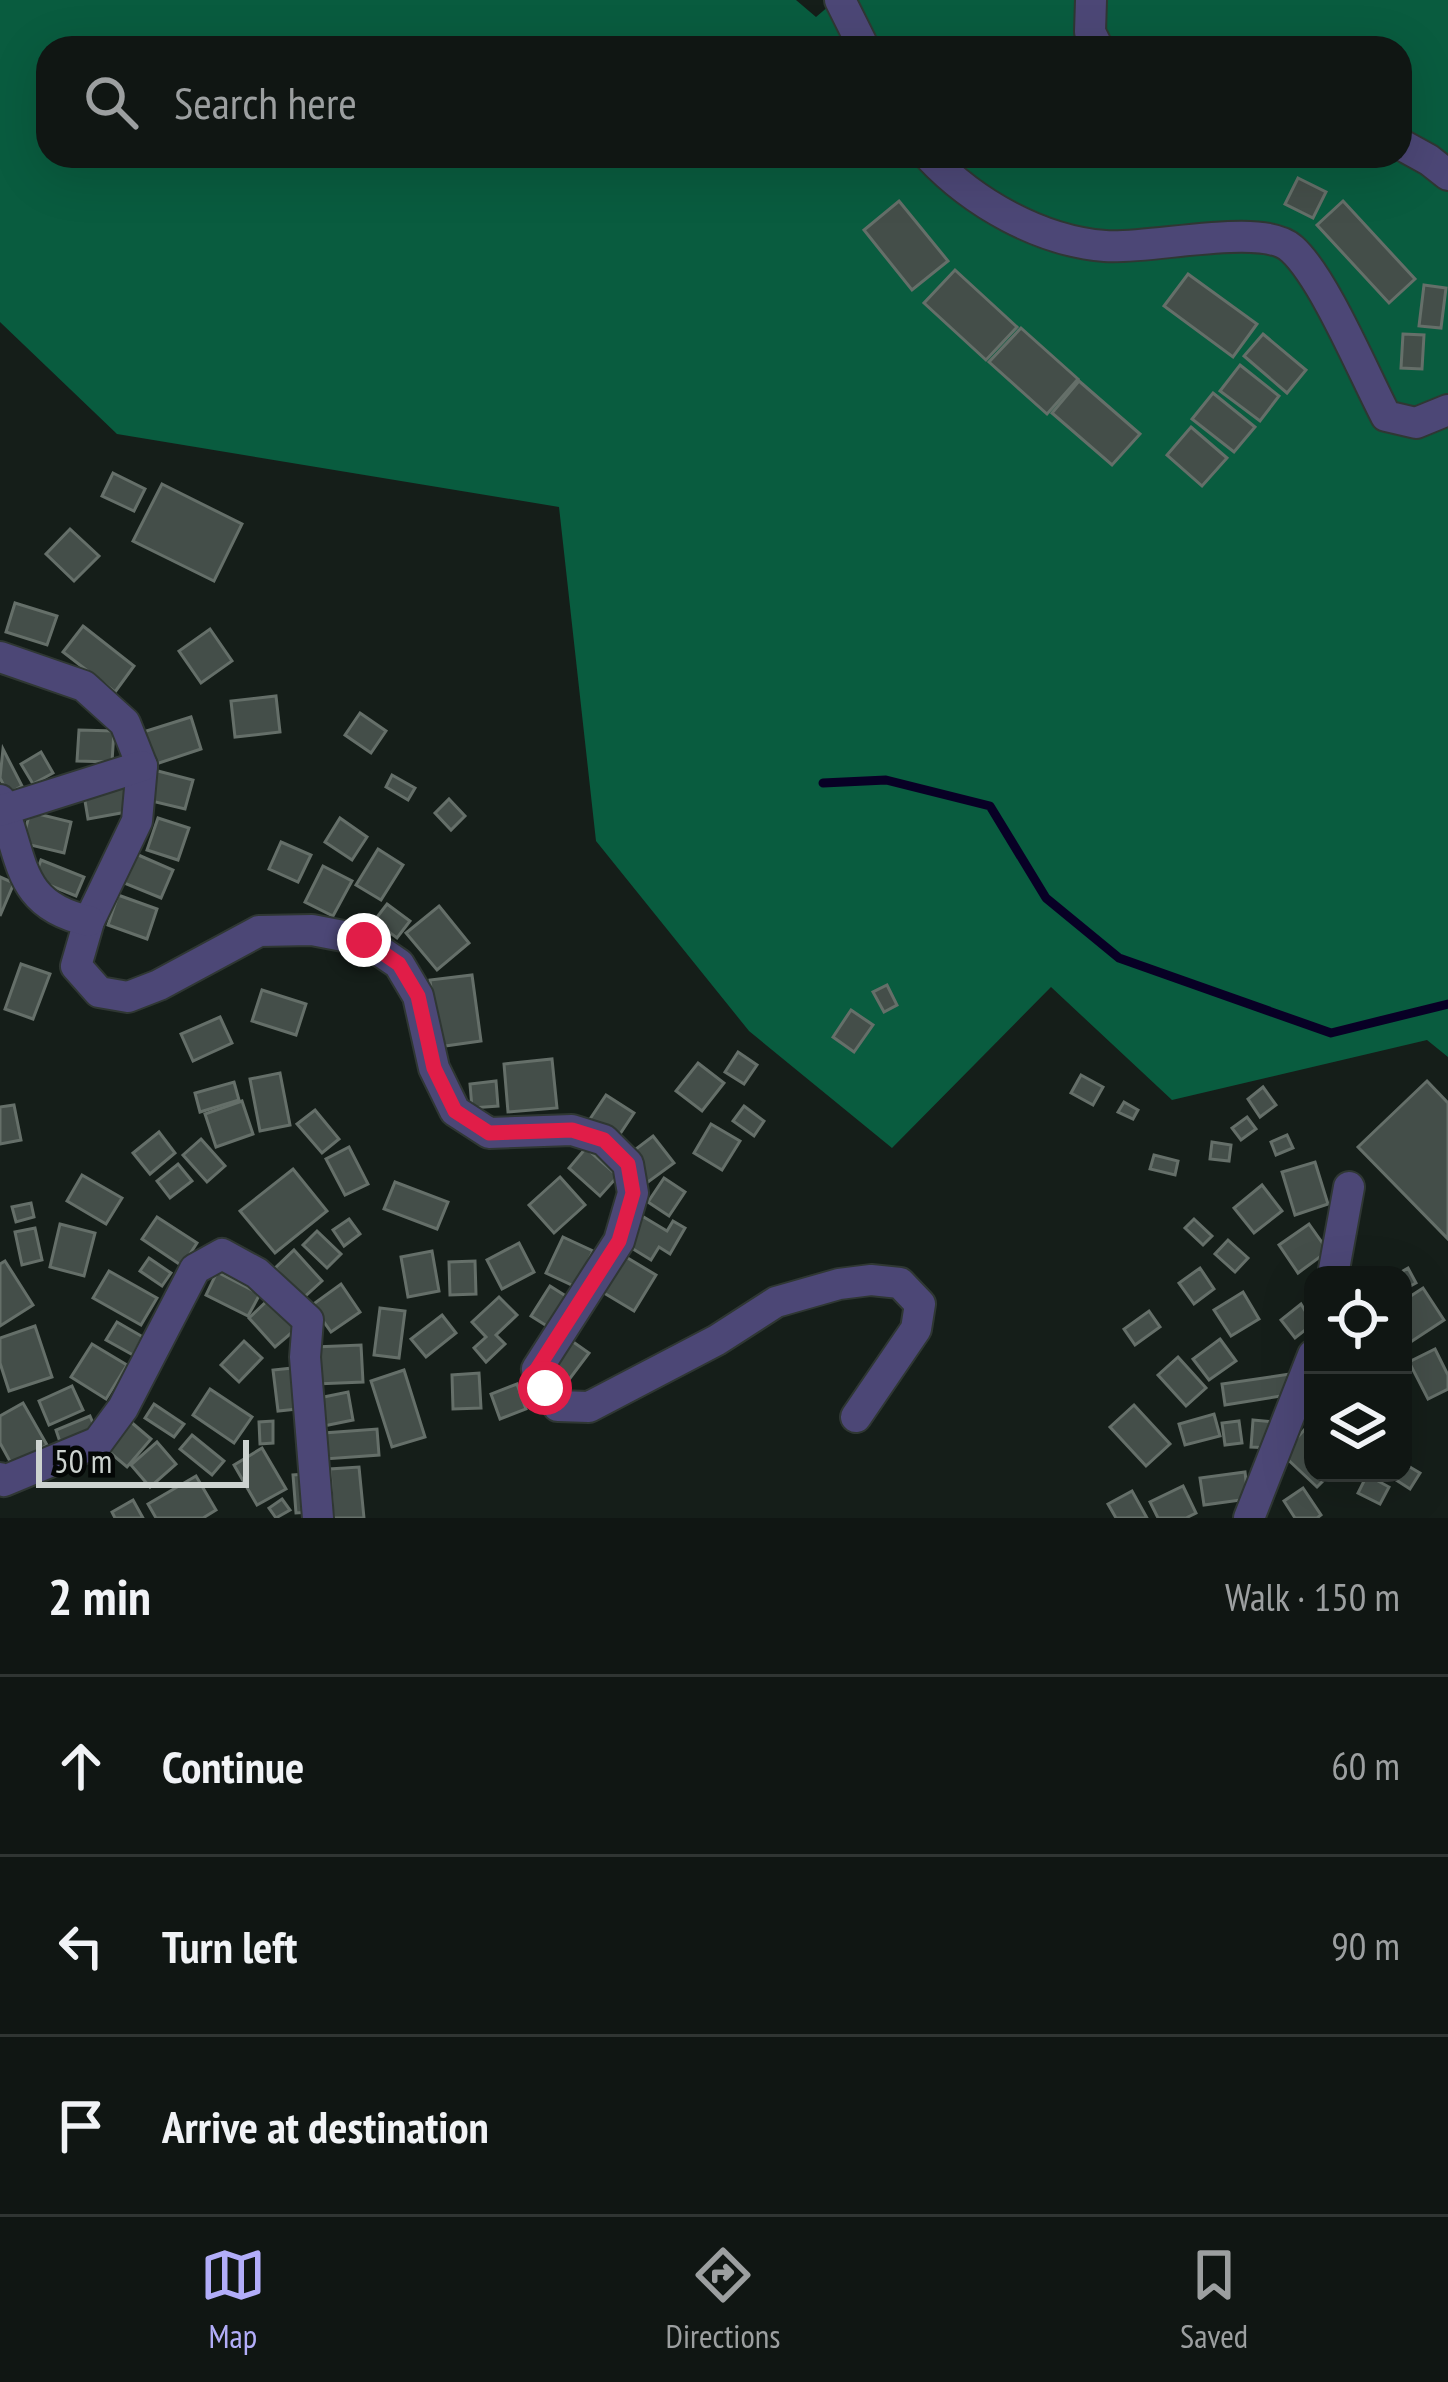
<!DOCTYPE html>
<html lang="en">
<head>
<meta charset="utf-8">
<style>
	body { margin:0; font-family:"PT Sans Narrow",sans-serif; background:#1e2321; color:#f1f3f6 }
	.controls { position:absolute; right:36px; bottom:36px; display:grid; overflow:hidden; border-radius:24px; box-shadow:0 12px 48px #0002 }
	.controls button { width:108px; height:108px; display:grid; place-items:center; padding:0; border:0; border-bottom:3px solid #303533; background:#101613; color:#f1f3f6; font:60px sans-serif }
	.scale { position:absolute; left:36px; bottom:30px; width:213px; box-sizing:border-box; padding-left:12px; border:6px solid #cdd3d0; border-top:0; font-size:33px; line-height:42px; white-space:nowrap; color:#cdd3d0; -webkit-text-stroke:9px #040706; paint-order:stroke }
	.stop { position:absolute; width:36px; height:36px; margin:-27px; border:9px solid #e11d48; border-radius:50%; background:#fff }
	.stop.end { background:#e11d48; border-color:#fff; box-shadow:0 3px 12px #0008 }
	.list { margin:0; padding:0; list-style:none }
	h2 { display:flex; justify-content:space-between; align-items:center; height:156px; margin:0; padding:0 48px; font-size:51px }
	h2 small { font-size:39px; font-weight:400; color:#9c9fa0 }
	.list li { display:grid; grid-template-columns:78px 1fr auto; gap:36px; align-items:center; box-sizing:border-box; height:180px; padding:0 48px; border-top:3px solid #303533 }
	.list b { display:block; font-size:45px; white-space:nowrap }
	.list em { font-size:39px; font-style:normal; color:#9c9fa0 }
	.icon { flex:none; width:66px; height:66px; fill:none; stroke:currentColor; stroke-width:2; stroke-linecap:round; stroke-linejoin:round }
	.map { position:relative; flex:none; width:1448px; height:1518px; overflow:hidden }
	.search { position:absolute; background:#101613; box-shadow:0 12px 48px #0002; left:36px; right:36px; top:36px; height:132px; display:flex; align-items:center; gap:30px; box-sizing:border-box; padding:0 42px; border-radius:36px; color:#9c9fa0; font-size:45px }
	.sheet { height:696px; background:#101613 }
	nav { display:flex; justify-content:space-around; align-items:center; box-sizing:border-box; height:168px; border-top:3px solid #303533; background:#101613; font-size:33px; color:#9c9fa0 }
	nav a { display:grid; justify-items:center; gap:6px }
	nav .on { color:#b2adf9 }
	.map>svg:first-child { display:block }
</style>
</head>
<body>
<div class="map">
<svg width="1448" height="1518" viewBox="0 0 1448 1518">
	<rect width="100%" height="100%" fill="#151e19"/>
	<!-- forest -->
	<path fill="#095c3f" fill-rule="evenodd" d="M0,0H796L816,17L836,0H1448V1057L1427,1040L1172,1100L1051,987L892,1148L749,1031L596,841L559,507L117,434L0,322ZM48,48H1400V156H48Z"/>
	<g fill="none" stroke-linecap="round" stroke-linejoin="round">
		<!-- stream -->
		<polyline stroke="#080025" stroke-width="9" points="823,783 886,780 990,806 1046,898 1119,958 1331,1033 1448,1004"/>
	</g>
	<!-- building -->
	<g fill="#444e49" stroke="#656f69" stroke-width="3">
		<polygon points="1298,178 1326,192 1313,218 1285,204"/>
		<polygon points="899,201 948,261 912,290 864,230"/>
		<polygon points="1343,201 1415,279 1389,303 1317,225"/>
		<polygon points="955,270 1017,327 986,360 924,303"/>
		<polygon points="1188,274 1257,324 1233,357 1164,306"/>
		<polygon points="1424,285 1446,288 1441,328 1419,326"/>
		<polygon points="1021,328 1078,379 1047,414 989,362"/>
		<polygon points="1263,334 1306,370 1287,393 1244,356"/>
		<polygon points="1403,334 1424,335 1422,369 1401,368"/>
		<polygon points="1240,365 1279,396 1260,421 1220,391"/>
		<polygon points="1079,381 1140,434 1112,465 1052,413"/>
		<polygon points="1213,393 1255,427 1234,452 1192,419"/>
		<polygon points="1191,427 1227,458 1202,486 1167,455"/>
		<polygon points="113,473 145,489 134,511 102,496"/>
		<polygon points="162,484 242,524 214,581 133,541"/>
		<polygon points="70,529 99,556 74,581 46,554"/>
		<polygon points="15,603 57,616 47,645 6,632"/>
		<polygon points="83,626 134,666 115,692 63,652"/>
		<polygon points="210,629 232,661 201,683 179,651"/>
		<polygon points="276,696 280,732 235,737 231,701"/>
		<polygon points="360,713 386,731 371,753 345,735"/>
		<polygon points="191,717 201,749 150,766 140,733"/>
		<polygon points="79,730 114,731 112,762 77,761"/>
		<polygon points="3,749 22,786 8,794 0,778"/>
		<polygon points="41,752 53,773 33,784 21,764"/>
		<polygon points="154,770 193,780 185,809 147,800"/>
		<polygon points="392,775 415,788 408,800 386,787"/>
		<polygon points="127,786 132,811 88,819 84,795"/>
		<polygon points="449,799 465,816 451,830 435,813"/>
		<polygon points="30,812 71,822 64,853 22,843"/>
		<polygon points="158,818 189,828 178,860 147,850"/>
		<polygon points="340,818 367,837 352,860 325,842"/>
		<polygon points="281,842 311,855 298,882 269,869"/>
		<polygon points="378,849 403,865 381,900 356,885"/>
		<polygon points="136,854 173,870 161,898 124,883"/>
		<polygon points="41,860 84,877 76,896 34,879"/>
		<polygon points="323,866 352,881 333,916 305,902"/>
		<polygon points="0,877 14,883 0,916"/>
		<polygon points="118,895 157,909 147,939 108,925"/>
		<polygon points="387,904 410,921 397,938 374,921"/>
		<polygon points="439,906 469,943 437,970 406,933"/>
		<polygon points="21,964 50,974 33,1019 5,1009"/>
		<polygon points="472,975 481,1041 438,1047 430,980"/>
		<polygon points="887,985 897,1005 884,1012 873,992"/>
		<polygon points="262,990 306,1004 296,1035 252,1021"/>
		<polygon points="851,1010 873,1025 854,1052 833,1037"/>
		<polygon points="220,1017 232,1043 193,1061 181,1034"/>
		<polygon points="738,1052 757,1065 744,1084 725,1072"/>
		<polygon points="552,1059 557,1108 508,1112 504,1064"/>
		<polygon points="698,1063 724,1083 702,1111 676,1091"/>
		<polygon points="280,1073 290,1125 260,1131 250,1079"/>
		<polygon points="1081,1075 1103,1087 1093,1105 1071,1093"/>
		<polygon points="496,1081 498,1106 472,1108 470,1084"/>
		<polygon points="1427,1081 1448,1103 1448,1239 1358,1147"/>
		<polygon points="234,1082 239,1100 200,1112 195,1093"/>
		<polygon points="1263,1087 1276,1105 1260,1117 1248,1099"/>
		<polygon points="606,1095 634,1113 616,1140 588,1122"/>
		<polygon points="242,1101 253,1134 216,1147 205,1114"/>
		<polygon points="1124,1102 1138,1110 1133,1119 1118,1112"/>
		<polygon points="14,1105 21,1140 0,1144 0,1107"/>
		<polygon points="744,1106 764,1121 754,1136 733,1121"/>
		<polygon points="315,1110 339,1139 322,1153 297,1124"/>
		<polygon points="1247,1117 1256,1129 1241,1140 1232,1128"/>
		<polygon points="711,1124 740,1141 722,1170 694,1153"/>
		<polygon points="159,1132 175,1153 150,1174 133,1153"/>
		<polygon points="1287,1135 1293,1148 1276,1155 1271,1142"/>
		<polygon points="653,1136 674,1163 648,1182 628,1155"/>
		<polygon points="201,1139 225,1166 207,1182 183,1155"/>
		<polygon points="1212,1142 1231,1145 1229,1161 1210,1159"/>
		<polygon points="349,1147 368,1184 345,1195 326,1159"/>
		<polygon points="586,1148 618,1176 600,1196 569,1168"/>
		<polygon points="1154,1155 1178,1161 1175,1175 1150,1169"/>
		<polygon points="1315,1162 1328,1204 1295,1215 1282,1172"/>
		<polygon points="178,1164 192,1181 170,1198 157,1181"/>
		<polygon points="293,1169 327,1211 275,1253 240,1211"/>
		<polygon points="82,1175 122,1198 106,1224 67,1201"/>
		<polygon points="560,1177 585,1205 554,1233 529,1205"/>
		<polygon points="664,1178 685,1192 669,1216 648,1202"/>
		<polygon points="395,1182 448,1202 437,1229 384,1209"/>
		<polygon points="1262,1185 1282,1211 1254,1233 1234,1208"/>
		<polygon points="31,1203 34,1217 16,1222 12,1207"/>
		<polygon points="642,1216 667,1231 673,1221 685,1228 670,1254 659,1247 651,1260 625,1244"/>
		<polygon points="157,1217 197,1243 182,1266 142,1239"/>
		<polygon points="349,1219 360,1234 344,1246 333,1230"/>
		<polygon points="1194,1219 1212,1236 1203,1245 1185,1228"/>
		<polygon points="60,1224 95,1233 84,1276 50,1267"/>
		<polygon points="1309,1224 1328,1251 1298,1273 1279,1245"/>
		<polygon points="35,1228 42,1260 22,1265 15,1232"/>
		<polygon points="317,1231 341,1254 327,1268 303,1245"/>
		<polygon points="563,1237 593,1251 576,1287 546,1273"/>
		<polygon points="1228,1240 1248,1258 1235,1272 1215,1254"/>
		<polygon points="519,1243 534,1272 502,1289 487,1260"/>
		<polygon points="294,1250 322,1281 302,1299 275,1268"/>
		<polygon points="432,1251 439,1291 408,1297 401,1257"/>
		<polygon points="621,1254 656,1275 634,1311 599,1290"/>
		<polygon points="149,1258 171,1273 162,1286 140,1271"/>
		<polygon points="5,1261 33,1305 0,1326 0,1264"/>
		<polygon points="475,1261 476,1294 450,1295 449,1262"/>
		<polygon points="1200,1268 1214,1289 1194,1304 1179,1283"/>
		<polygon points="1408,1268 1416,1283 1403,1290 1403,1275 1396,1275"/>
		<polygon points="109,1271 157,1298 141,1325 93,1298"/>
		<polygon points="217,1272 260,1294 248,1316 206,1295"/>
		<polygon points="341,1284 360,1312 331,1332 312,1305"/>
		<polygon points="550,1286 569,1298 550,1328 531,1316"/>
		<polygon points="1423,1288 1444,1320 1403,1347 1403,1301"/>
		<polygon points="1243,1292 1259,1319 1231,1336 1214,1310"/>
		<polygon points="499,1297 517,1315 496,1335 505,1344 486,1362 474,1348 486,1337 472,1322"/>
		<polygon points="269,1299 296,1329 275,1347 249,1318"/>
		<polygon points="1301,1304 1313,1324 1295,1338 1281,1320"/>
		<polygon points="380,1308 405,1311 399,1358 374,1355"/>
		<polygon points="1149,1311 1160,1327 1135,1345 1124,1329"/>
		<polygon points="442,1315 456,1333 426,1357 411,1339"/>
		<polygon points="117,1322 143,1337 133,1355 106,1340"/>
		<polygon points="35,1326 52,1377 9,1391 0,1363 0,1338"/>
		<polygon points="569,1339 589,1353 568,1381 549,1368"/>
		<polygon points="1220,1339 1236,1361 1209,1380 1193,1359"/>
		<polygon points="244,1341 262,1358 239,1382 221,1365"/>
		<polygon points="92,1344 127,1365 106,1399 71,1377"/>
		<polygon points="361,1345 363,1382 316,1384 315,1347"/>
		<polygon points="1435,1349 1448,1375 1448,1389 1428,1399 1409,1362"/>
		<polygon points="1178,1357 1206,1388 1186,1406 1158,1375"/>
		<polygon points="293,1368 298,1409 278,1411 273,1370"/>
		<polygon points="404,1370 425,1437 392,1447 371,1381"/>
		<polygon points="479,1373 481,1408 453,1409 452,1375"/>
		<polygon points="1290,1374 1293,1394 1225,1405 1222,1384"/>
		<polygon points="517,1384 526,1409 500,1419 491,1394"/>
		<polygon points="72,1386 83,1410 49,1425 39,1401"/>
		<polygon points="210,1389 252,1417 234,1443 193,1415"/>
		<polygon points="348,1392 353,1420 319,1427 314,1399"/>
		<polygon points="23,1403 47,1445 12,1465 0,1443 0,1416"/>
		<polygon points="154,1404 184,1424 174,1437 145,1418"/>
		<polygon points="1134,1405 1170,1444 1146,1466 1110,1427"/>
		<polygon points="1214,1414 1220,1436 1185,1445 1179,1424"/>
		<polygon points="90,1416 96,1430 61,1445 56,1430"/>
		<polygon points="1253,1420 1275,1422 1273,1448 1251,1447"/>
		<polygon points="273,1421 273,1443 260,1444 259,1422"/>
		<polygon points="1239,1421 1242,1443 1225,1445 1222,1423"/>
		<polygon points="131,1422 151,1439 127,1467 107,1450"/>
		<polygon points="1307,1427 1313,1433 1313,1473 1331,1473 1317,1487 1282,1454"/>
		<polygon points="377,1429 379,1455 325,1459 324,1433"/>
		<polygon points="192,1435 224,1461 212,1475 180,1449"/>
		<polygon points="157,1442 176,1464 150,1487 131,1465"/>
		<polygon points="262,1448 286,1489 257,1505 234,1465"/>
		<polygon points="1403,1463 1420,1473 1410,1489 1393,1478 1396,1473 1403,1473"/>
		<polygon points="359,1467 364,1518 333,1518 330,1469"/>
		<polygon points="1245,1472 1248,1499 1204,1505 1200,1478"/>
		<polygon points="306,1474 310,1512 296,1513 293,1475"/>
		<polygon points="1367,1475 1389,1487 1380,1504 1358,1493"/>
		<polygon points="196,1476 216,1510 203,1518 156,1518 148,1504"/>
		<polygon points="1183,1486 1196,1513 1186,1518 1158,1518 1150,1502"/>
		<polygon points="1303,1488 1321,1515 1317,1518 1295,1518 1284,1501"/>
		<polygon points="1132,1491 1147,1518 1116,1518 1108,1504"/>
		<polygon points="282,1499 290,1510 276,1518 269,1508"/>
		<polygon points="133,1500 143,1518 115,1518 112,1512"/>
	</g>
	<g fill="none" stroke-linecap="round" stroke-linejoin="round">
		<defs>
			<g id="street">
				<polyline points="840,0 864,48"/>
				<polyline points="1091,0 1090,32 1098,48"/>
				<polyline points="1400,144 1429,160 1448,175"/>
				<path d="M929,156C973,203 1040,241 1105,246C1150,250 1263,221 1292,249C1324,278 1364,374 1386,416L1416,423L1448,410"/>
				<polyline points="0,657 84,686 125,723 142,766 137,821 89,921 76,966 99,992 128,997 159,985 259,931 312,930 364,940 399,964 418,996 434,1068 455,1111 489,1133 572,1130 604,1140 628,1164 633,1193 619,1241 537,1369 558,1406 589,1407 717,1340 776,1302 839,1284 871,1280 900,1283 920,1304 916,1329 856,1417"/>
				<path d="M0,800C24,860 16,905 89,921"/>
				<polyline points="0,811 142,766"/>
				<polyline points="1333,1275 1349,1187"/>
				<polyline points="0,1478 4,1481 98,1442 123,1408 195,1269 222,1254 257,1273 308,1320 305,1357 318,1518"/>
				<polyline points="1249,1518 1313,1355"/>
			</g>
		</defs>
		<!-- street casing -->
		<use href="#street" stroke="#2f3733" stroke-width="34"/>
		<!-- street -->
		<use href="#street" stroke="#4c4776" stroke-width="30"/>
	</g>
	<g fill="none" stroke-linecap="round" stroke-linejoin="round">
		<!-- route -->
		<polyline stroke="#e11d48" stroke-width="15" points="364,940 399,964 418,996 434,1068 455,1111 489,1133 572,1130 604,1140 628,1164 633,1193 619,1241 537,1369 545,1388"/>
	</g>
</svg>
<div class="controls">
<button><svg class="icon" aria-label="locate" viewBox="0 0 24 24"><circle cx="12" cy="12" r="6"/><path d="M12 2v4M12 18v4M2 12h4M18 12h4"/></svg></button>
<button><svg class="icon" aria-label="layers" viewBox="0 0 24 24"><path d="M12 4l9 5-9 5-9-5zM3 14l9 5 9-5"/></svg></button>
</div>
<div class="scale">50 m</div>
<div class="stop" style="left:545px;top:1388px"></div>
<div class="stop end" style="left:364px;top:940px"></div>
<div class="search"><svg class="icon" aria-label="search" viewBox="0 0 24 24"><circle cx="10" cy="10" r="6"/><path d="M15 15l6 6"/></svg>Search here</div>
</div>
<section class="sheet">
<h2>2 min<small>Walk · 150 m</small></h2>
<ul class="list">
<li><svg class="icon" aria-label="ahead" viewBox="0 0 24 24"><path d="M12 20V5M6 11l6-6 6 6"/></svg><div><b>Continue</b></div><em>60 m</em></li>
<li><svg class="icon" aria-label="left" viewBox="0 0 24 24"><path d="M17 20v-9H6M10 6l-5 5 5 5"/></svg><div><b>Turn left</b></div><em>90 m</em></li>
<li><svg class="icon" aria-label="arrive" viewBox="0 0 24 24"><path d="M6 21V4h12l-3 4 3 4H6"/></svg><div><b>Arrive at destination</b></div></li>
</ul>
</section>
<nav>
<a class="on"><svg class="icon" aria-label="map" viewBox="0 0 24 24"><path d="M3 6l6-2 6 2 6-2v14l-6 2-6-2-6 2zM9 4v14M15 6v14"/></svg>Map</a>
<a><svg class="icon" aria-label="directions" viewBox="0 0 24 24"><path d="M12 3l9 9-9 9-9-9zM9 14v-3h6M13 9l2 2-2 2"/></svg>Directions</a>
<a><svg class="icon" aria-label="saved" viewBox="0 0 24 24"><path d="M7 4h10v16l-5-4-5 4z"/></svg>Saved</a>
</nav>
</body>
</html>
